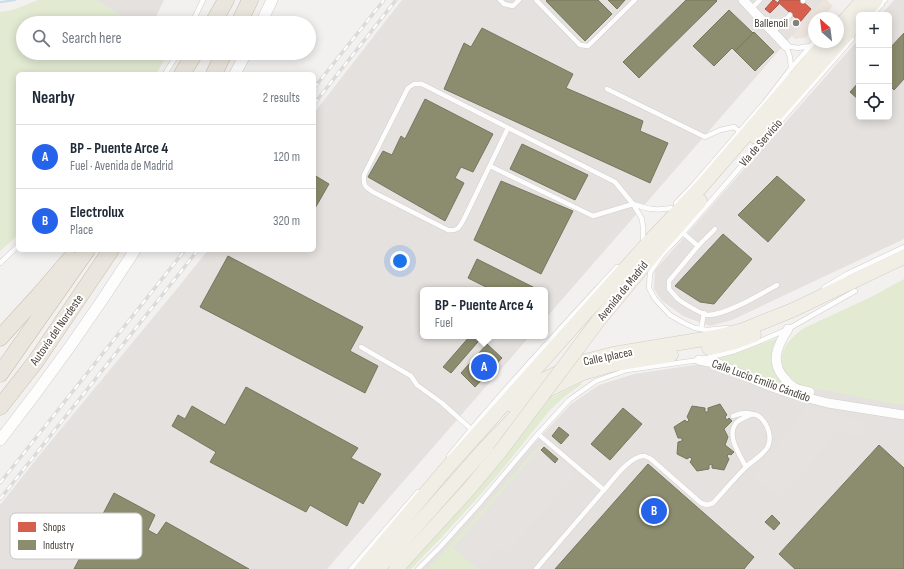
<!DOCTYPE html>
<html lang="en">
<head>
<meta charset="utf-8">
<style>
	body { margin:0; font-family:"Sofia Sans Condensed",sans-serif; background:#f2f2f3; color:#1f2937 }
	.controls { position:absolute; right:12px; top:12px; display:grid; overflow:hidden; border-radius:6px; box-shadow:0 2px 10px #0003 }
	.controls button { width:36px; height:36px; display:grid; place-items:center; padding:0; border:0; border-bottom:1px solid #e0e1e3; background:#fff; color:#1f2937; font:20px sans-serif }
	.compass { position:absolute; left:808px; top:12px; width:36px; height:36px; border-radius:50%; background:#fff; box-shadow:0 2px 10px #0003; rotate:332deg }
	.you { position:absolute; left:400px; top:261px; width:14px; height:14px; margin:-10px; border:3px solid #fff; border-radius:50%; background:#1a73e8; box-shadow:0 0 0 6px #1a73e833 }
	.badge { display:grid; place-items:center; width:26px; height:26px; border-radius:50%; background:#2563eb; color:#fff; font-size:13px; font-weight:700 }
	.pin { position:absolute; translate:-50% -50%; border:2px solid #fff; box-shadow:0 1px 4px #0006 }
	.popup { position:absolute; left:420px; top:287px; width:128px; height:52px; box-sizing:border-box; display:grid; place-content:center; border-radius:6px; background:#fff; filter:drop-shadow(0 1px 3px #0005); font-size:13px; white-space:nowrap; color:#747a83 }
	.popup b { font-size:15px; color:#1f2937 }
	.popup::after { content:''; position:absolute; left:50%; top:100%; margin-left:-8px; border:8px solid transparent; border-top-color:#fff }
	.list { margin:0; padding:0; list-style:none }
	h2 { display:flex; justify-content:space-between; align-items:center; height:52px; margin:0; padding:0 16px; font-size:17px }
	h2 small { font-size:13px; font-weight:400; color:#747a83 }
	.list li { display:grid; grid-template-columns:26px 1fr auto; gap:12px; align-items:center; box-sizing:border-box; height:64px; padding:0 16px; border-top:1px solid #e0e1e3 }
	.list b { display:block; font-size:15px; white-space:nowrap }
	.list p { margin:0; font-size:13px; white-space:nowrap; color:#747a83 }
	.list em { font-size:13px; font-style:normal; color:#747a83 }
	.icon { flex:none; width:22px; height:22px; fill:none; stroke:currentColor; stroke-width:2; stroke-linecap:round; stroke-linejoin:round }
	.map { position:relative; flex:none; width:904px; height:569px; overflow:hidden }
	.search { position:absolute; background:#fff; box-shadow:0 2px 10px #0003; left:16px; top:16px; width:300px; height:44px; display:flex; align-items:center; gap:10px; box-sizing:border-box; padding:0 14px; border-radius:22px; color:#747a83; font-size:15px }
	.panel { position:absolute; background:#fff; box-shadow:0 2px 10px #0003; left:16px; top:72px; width:300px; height:180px; border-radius:6px }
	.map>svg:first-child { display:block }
</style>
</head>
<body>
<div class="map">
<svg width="904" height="569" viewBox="0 0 904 569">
	<rect width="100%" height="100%" fill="#f3f1ef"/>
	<!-- commercial -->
	<polygon fill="#ede5dd" points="758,0 827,0 833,6 823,18 814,18 814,28 805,38 795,39 773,18"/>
	<!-- industrial -->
	<g fill="#e5e1df">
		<polygon points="96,0 164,0 153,23 132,23"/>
		<polygon points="402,0 823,0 545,319 545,290 423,290 423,336 530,336 327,569 0,569 0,505 42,452 180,285 208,250 314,250 314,113"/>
		<polygon points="894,0 904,0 904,239 732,320 710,326 683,316 661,300 654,289 655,270 859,39 859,117 889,117 889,15 881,15"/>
		<polygon points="701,364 768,376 904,404 904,569 416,569 571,404 599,385 634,374"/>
	</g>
	<!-- green -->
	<g fill="#e2ead2">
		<polygon points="38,0 96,0 132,23 23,23 23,53 168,53 156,74 18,74 18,235 0,251 0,12 13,10"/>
		<path d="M904,279V405C880,402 855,396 831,391C822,390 809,389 801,385C794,382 789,377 785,371C775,353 790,338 804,328L871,297Z"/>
		<path d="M777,338C776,341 774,344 773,347C769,361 774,372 782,383L779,387L766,382L717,359L743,351Z"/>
		<polygon points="580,383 582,384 565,396 550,410 501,471 473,503 440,539 411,569 405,569 470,499 549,399"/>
		<polygon points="539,446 542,446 454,548 478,569 427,569 462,532"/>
	</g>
	<!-- parking -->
	<g fill="#e5e2e0">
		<polygon points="808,405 866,423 862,437 843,432 837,432 796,481 779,497 753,476"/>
		<polygon points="542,446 576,475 506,554 498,547 478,569 453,548"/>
	</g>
	<!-- shops -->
	<g fill="#d6604d" stroke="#ac5748">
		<polygon points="773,0 774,0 779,4 770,13 765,9"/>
		<polygon points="780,0 801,0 811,9 800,22 778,2"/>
	</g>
	<!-- industry -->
	<g fill="#8c8c6e" stroke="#78765f">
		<polygon points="547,0 598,0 612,14 585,41 546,1"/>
		<polygon points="608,0 625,0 617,9"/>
		<polygon points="686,0 716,0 717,1 639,78 623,62"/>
		<polygon points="729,10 753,33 735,51 732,48 714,66 693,46"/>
		<polygon points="482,28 573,74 566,88 643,121 640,131 668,143 650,183 444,89 464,43 471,47"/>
		<polygon points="754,32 774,52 755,71 735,51"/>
		<polygon points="904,33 904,79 894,90 889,85 889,49"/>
		<polygon points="859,82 859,100 850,92"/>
		<polygon points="425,99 493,134 473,172 461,167 455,178 464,183 445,221 368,177 383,151 392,155 401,136 405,139"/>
		<polygon points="522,144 588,175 575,200 510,169"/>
		<polygon points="314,175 329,184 314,210"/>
		<polygon points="777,176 805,200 768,242 738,215"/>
		<polygon points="501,181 573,211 541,274 474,240"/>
		<polygon points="723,234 752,259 714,304 700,302 675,286"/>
		<polygon points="228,256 363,327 350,351 378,366 365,393 200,307"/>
		<polygon points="477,259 539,290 492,290 468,278"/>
		<polygon points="470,336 483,336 451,373 443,367"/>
		<polygon points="487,344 502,358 475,387 461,373"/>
		<polygon points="246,387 358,448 351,458 381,474 363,504 359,501 347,526 310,505 306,512 210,462 216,452 172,426 178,415 185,419 192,406 225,425"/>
		<polygon points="720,404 727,415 725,417 727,420 729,418 732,421 724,429 728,437 725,445 734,452 731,455 729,454 727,456 729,459 724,470 712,468 712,464 709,465 709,469 697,471 690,462 692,459 690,457 687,459 677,454 678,442 682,441 682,438 678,438 674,427 685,420 687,422 689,420 687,417 692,406 705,408 705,412 708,412 708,408"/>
		<polygon points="623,408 642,424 610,460 591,444"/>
		<polygon points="559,427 569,435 561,444 552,436"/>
		<polygon points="879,445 904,468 904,569 795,569 779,554"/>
		<polygon points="544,447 558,459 555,463 541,450"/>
		<polygon points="648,464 754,557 744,569 555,569"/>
		<polygon points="114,493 155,515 148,530 157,535 166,522 249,569 74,569"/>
		<polygon points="772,515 780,523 774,530 765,522"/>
	</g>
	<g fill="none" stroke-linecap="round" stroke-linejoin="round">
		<!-- stream -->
		<polyline stroke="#c4deec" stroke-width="2" points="1,2 15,0"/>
		<defs>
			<g id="service">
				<polyline points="500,0 504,4 513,6 519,0"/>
				<polyline points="536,0 580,45 588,46 635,0"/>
				<polyline points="803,1 803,0"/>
				<polyline points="878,5 885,0"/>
				<polyline points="751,9 760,0"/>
				<polyline points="872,15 882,4"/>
				<polyline points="192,23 203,0"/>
				<polyline points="773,32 790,15"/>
				<polyline points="791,68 790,57 786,46 798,48 810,46"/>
				<polyline points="165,74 178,53"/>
				<polyline points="607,89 705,137 720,130 734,127 739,131"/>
				<path d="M490,166L593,216L633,204L615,182L422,84H414L408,88L364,175C363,185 365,187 373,192L448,230C458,231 459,228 464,219L508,128"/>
				<polyline points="676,203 695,183 765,102 791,68 814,42"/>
				<path d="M683,233L698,246L669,281V289C672,292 675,296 678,299C683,303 701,314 708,315C726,315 761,294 777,285"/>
				<path d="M643,239V228L642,219L633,204C648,209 656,211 671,208"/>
				<polyline points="698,246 715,229"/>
				<polyline points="0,263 18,246"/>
				<polyline points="824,288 847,274 904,247"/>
				<polyline points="727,328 707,330 695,328 684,323 670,315 655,299 649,288 650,273 662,255 683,233 852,39"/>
				<polyline points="701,329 704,313"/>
				<polyline points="361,347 411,376 417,385 442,403 471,429"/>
				<path d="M733,416C740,413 745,412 752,414"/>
				<path d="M449,456C502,391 560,329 617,267"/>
				<path d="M604,490C613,480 630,455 645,456C646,457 650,458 651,459L701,503L707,505L713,503C724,491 734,479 746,467C752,461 765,454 768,446C772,437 768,425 761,418C757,414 753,413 748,416C744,418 740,419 737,422C725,435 740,455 746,467"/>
				<polyline points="351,569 418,492"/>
				<polyline points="418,569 440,547 478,505 538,434 569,400 596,381 627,370 699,360 735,351 758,342 788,329 855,291"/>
				<polyline points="536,569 604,490 538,434"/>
			</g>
			<g id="minor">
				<polyline points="743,0 786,46"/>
				<path d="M788,329C777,346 769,363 786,380C788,383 792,386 795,388C800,390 806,391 810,392"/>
				<polyline points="699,360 719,364 759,382 792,394 828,403 904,415"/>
			</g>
			<g id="tertiary">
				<polyline points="261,23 272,0"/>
				<polyline points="235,74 246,53"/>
				<path d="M0,440C48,379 93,316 135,250"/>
			</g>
			<g id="primary">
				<polyline points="863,15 876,0"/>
				<polyline points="838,28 863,0"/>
				<polyline points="756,137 859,20"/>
				<polyline points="598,321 656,251 700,201"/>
				<polyline points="709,348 732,343 754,335"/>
				<polyline points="512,405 543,380 578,363 613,354 716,337 743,330 793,310 904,257"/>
				<polyline points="362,569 446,469 648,243 701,187 826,42"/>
				<polyline points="378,569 488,445 520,412 548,390 583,373 614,364 671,355"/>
				<polyline points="396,569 469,489 499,453"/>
			</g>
			<g id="motorway">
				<polyline points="213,23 226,0"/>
				<polyline points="239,23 250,0"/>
				<polyline points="182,74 195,53"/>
				<polyline points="214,74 224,53"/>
				<polyline points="0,338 39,295 70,259"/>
				<polyline points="0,374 87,250"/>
				<polyline points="0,407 36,361 111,250"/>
			</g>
		</defs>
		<!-- service casing -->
		<use href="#service" stroke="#d1cfcc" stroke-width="5.5"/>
		<!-- minor casing -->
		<use href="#minor" stroke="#d1cfcc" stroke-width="10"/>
		<!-- tertiary casing -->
		<use href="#tertiary" stroke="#d1cfcc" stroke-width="12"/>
		<!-- primary casing -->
		<use href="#primary" stroke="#d3ccbe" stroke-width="15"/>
		<!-- motorway casing -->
		<use href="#motorway" stroke="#c8bdad" stroke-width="17"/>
		<!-- service -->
		<use href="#service" stroke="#fdfdfd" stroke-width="4.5"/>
		<!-- minor -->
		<use href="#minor" stroke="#fdfdfd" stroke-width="9"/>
		<!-- tertiary -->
		<use href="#tertiary" stroke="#fdfdfd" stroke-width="11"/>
		<!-- primary -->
		<use href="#primary" stroke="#f1eee6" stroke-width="14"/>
		<!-- motorway -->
		<use href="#motorway" stroke="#ebe6dd" stroke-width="16"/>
		<defs>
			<g id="rail">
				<polyline points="314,88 384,0"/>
				<polyline points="314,104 396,0"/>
				<polyline points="0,483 185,250"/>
				<polyline points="0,499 198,250"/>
			</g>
		</defs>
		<!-- rail casing -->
		<use href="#rail" stroke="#dbdbdb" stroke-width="3.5"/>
		<!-- rail -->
		<use href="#rail" stroke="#fff" stroke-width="2" stroke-dasharray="6" stroke-linecap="butt"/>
		<defs>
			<polyline id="primary-bridge" points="499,453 598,321"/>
		</defs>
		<!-- primary-bridge casing -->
		<use href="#primary-bridge" stroke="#d3ccbe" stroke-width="15" stroke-linecap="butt"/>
		<!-- primary-bridge -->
		<use href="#primary-bridge" stroke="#f1eee6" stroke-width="14"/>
	</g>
	<!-- markers -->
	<circle fill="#84807a" stroke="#fff" stroke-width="1.5" cx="796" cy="23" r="4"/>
	<g text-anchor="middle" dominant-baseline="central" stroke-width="4" stroke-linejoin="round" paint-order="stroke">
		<!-- poi labels -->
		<g font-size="12" fill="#49433b" stroke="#fff" text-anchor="end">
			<text x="788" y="23">Ballenoil</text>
		</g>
		<!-- street labels -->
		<g font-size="12" fill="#49433b" stroke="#fff">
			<text transform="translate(761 143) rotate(-49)">Vía de Servicio</text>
			<text transform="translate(623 291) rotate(-51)">Avenida de Madrid</text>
			<text transform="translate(57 330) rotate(-55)">Autovía del Nordeste</text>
			<text transform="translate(608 357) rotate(-12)">Calle Iplacea</text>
			<text transform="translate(761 381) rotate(20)">Calle Lucio Emilio Cándido</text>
		</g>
	</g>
	<!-- legend -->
	<rect x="10" y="513" width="132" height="46" rx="6" fill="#fff" stroke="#c8c7c4" stroke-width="1"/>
	<rect x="18" y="522" width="18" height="10" fill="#d6604d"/>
	<rect x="18" y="540" width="18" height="10" fill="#8c8c6e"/>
	<g font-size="11" fill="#49433b">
		<text x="43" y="531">Shops</text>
		<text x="43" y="549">Industry</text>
	</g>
</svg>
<div class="controls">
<button>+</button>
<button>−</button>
<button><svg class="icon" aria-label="locate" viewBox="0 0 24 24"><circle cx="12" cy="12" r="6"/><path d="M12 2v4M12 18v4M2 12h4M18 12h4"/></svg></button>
</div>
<svg class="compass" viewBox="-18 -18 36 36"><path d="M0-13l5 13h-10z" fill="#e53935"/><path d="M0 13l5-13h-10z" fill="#747a83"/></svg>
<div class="you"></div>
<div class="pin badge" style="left:484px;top:367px">A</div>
<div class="popup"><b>BP - Puente Arce 4</b>Fuel</div>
<div class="pin badge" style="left:654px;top:511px">B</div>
<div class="search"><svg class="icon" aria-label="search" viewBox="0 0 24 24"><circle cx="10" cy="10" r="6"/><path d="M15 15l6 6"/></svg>Search here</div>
<section class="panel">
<h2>Nearby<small>2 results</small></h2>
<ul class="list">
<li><span class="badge">A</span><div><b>BP - Puente Arce 4</b><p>Fuel · Avenida de Madrid</p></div><em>120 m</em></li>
<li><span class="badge">B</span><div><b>Electrolux</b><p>Place</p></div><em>320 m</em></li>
</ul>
</section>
</div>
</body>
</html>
